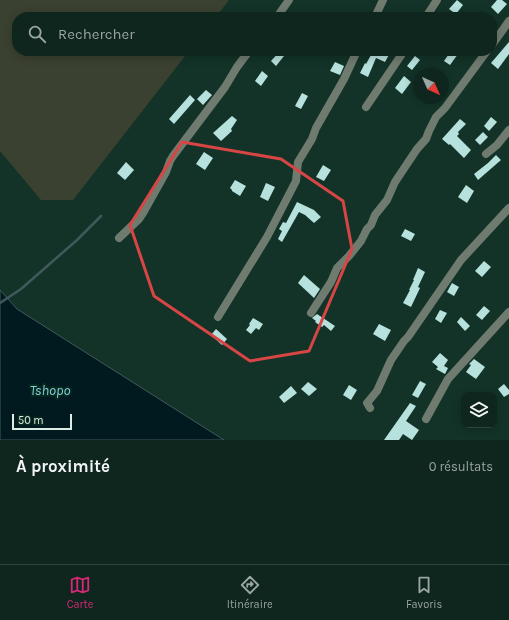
<!DOCTYPE html>
<html lang="fr">
<head>
<meta charset="utf-8">
<style>
	body { margin:0; font-family:Karla,sans-serif; background:#1c322b; color:#f1f3f6 }
	.controls { position:absolute; right:12px; bottom:12px; display:grid; overflow:hidden; border-radius:8px; box-shadow:0 2px 10px #0003 }
	.controls button { width:36px; height:36px; display:grid; place-items:center; padding:0; border:0; border-bottom:1px solid #2e433c; background:#0e261e; color:#f1f3f6; font:20px sans-serif }
	.compass { position:absolute; left:413px; top:68px; width:36px; height:36px; border-radius:50%; background:#0e261e; box-shadow:0 2px 10px #0003; rotate:135deg }
	.scale { position:absolute; left:12px; bottom:10px; width:60px; box-sizing:border-box; padding-left:4px; border:2px solid #dbede5; border-top:0; font-size:11px; line-height:14px; white-space:nowrap; color:#dbede5; -webkit-text-stroke:3px #07291e; paint-order:stroke }
	.list { margin:0; padding:0; list-style:none }
	h2 { display:flex; justify-content:space-between; align-items:center; height:52px; margin:0; padding:0 16px; font-size:17px }
	h2 small { font-size:13px; font-weight:400; color:#9ba5a4 }
	.icon { flex:none; width:22px; height:22px; fill:none; stroke:currentColor; stroke-width:2; stroke-linecap:round; stroke-linejoin:round }
	.map { position:relative; flex:none; width:509px; height:440px; overflow:hidden }
	.search { position:absolute; background:#0e261e; box-shadow:0 2px 10px #0003; left:12px; right:12px; top:12px; height:44px; display:flex; align-items:center; gap:10px; box-sizing:border-box; padding:0 14px; border-radius:16px; color:#9ba5a4; font-size:15px }
	.sheet { height:124px; background:#0e261e }
	nav { display:flex; justify-content:space-around; align-items:center; box-sizing:border-box; height:56px; border-top:1px solid #2e433c; background:#0e261e; font-size:11px; color:#9ba5a4 }
	nav a { display:grid; justify-items:center; gap:2px }
	nav .on { color:#db2777 }
	.map>svg:first-child { display:block }
</style>
</head>
<body>
<div class="map">
<svg width="509" height="440" viewBox="0 0 509 440">
	<rect width="100%" height="100%" fill="#133328"/>
	<!-- green -->
	<polygon fill="#3b4130" points="0,0 229,0 216,17 17,17 17,51 189,51 73,200 41,200 0,151"/>
	<!-- water -->
	<polygon fill="#001a20" stroke="#42595b" points="0,290 17,309 224,440 0,440"/>
	<g fill="none" stroke-linecap="round" stroke-linejoin="round">
		<!-- stream -->
		<polyline stroke="#42595b" stroke-width="2.5" points="0,303 21,289 77,240 101,216"/>
	</g>
	<!-- building -->
	<g fill="#b7e1dd">
		<polygon points="457,0 463,5 456,14 449,9"/>
		<polygon points="497,0 502,0 507,4 498,14 491,7"/>
		<polygon points="509,42 509,54 498,69 491,63"/>
		<polygon points="364,51 391,51 385,62 376,58 368,77 360,73 365,63 366,64 371,55"/>
		<polygon points="451,51 454,51 458,54 450,65 444,61"/>
		<polygon points="279,52 284,56 276,66 271,61"/>
		<polygon points="415,56 420,60 412,70 407,66"/>
		<polygon points="335,62 344,66 340,75 330,71"/>
		<polygon points="262,71 268,76 261,86 255,81"/>
		<polygon points="404,76 411,82 402,94 395,88"/>
		<polygon points="206,90 212,95 203,105 197,99"/>
		<polygon points="302,93 308,96 301,109 295,106"/>
		<polygon points="190,95 195,100 174,124 169,119"/>
		<polygon points="232,116 237,120 231,129 232,131 221,141 213,133"/>
		<polygon points="491,117 497,122 489,131 484,126"/>
		<polygon points="460,119 466,124 458,132 459,134 457,136 471,150 464,158 450,144 449,145 442,139"/>
		<polygon points="483,132 488,137 480,145 475,140"/>
		<polygon points="204,152 213,158 205,170 196,164"/>
		<polygon points="496,155 501,160 478,180 474,174 488,163"/>
		<polygon points="126,162 134,170 125,180 117,173"/>
		<polygon points="323,165 331,170 324,181 316,177"/>
		<polygon points="235,180 246,186 240,196 232,191 232,190 230,188"/>
		<polygon points="266,183 275,187 268,201 260,197"/>
		<polygon points="466,185 474,191 467,203 458,197"/>
		<polygon points="297,202 314,210 321,217 314,223 305,215 299,212 282,242 278,239 282,231 279,229 283,222 286,223"/>
		<polygon points="405,229 415,234 411,241 401,236"/>
		<polygon points="484,261 491,267 482,277 475,271"/>
		<polygon points="418,268 425,272 418,287 420,288 411,307 403,303 410,290 409,290 414,280 413,280"/>
		<polygon points="304,275 320,289 314,298 298,283"/>
		<polygon points="452,283 459,287 454,296 447,292"/>
		<polygon points="484,306 490,311 482,320 476,315"/>
		<polygon points="440,310 447,313 441,323 435,319"/>
		<polygon points="317,314 335,326 331,331 324,325 322,327 315,322 316,321 312,318"/>
		<polygon points="461,317 470,326 465,331 457,322"/>
		<polygon points="253,318 263,324 259,330 256,328 251,334 246,330 250,325 249,324"/>
		<polygon points="379,324 391,330 385,341 373,334"/>
		<polygon points="216,329 227,339 222,345 211,335"/>
		<polygon points="440,353 448,360 444,366 448,368 445,374 436,369 438,367 432,362"/>
		<polygon points="474,359 485,367 476,379 466,372 471,365 469,364"/>
		<polygon points="420,381 426,384 418,398 412,395"/>
		<polygon points="308,382 317,389 309,396 301,389"/>
		<polygon points="504,384 509,390 509,394 504,397 498,389"/>
		<polygon points="349,385 357,390 351,400 343,395"/>
		<polygon points="291,386 297,393 284,403 279,397"/>
		<polygon points="410,403 416,406 406,421 419,430 412,440 403,434 399,440 384,440"/>
	</g>
	<g fill="none" stroke-linecap="round" stroke-linejoin="round">
		<!-- minor -->
		<g stroke="#707b70" stroke-width="8">
			<polyline points="277,17 289,0"/>
			<polyline points="375,17 383,0"/>
			<polyline points="426,17 437,0"/>
			<polyline points="492,45 509,21"/>
			<polyline points="366,107 404,51"/>
			<polyline points="486,154 497,145 509,130"/>
			<polyline points="119,238 139,219 143,213 166,172 170,161 173,156 225,87 237,67 249,51"/>
			<polyline points="311,313 331,282 337,268 349,256 361,241 367,229 371,225 375,215 387,200 395,182 417,149 426,139 429,131 436,117 445,108 487,51"/>
			<polyline points="218,317 267,237 296,181 298,162 312,139 316,128 344,79 357,51"/>
			<polyline points="370,408 367,403 377,391 391,360 404,341 408,337 461,260 509,208"/>
			<polyline points="426,419 448,379 509,312"/>
		</g>
	</g>
	<!-- marked area -->
	<path fill="none" stroke="#d74644" stroke-width="3" stroke-linejoin="round" d="M182,142L281,159L343,201L352,249L309,351L250,361L154,296L130,225Z"/>
	<g text-anchor="middle" dominant-baseline="central" stroke-width="4" stroke-linejoin="round" paint-order="stroke">
		<!-- water labels -->
		<g font-size="14" font-style="italic" fill="#85cedd" stroke="#07291e">
			<text x="50" y="390">Tshopo</text>
		</g>
	</g>
</svg>
<div class="controls">
<button><svg class="icon" aria-label="layers" viewBox="0 0 24 24"><path d="M12 4l9 5-9 5-9-5zM3 14l9 5 9-5"/></svg></button>
</div>
<svg class="compass" viewBox="-18 -18 36 36"><path d="M0-13l5 13h-10z" fill="#e53935"/><path d="M0 13l5-13h-10z" fill="#9ba5a4"/></svg>
<div class="scale">50 m</div>
<div class="search"><svg class="icon" aria-label="search" viewBox="0 0 24 24"><circle cx="10" cy="10" r="6"/><path d="M15 15l6 6"/></svg>Rechercher</div>
</div>
<section class="sheet">
<h2>À proximité<small>0 résultats</small></h2>
<ul class="list">
</ul>
</section>
<nav>
<a class="on"><svg class="icon" aria-label="map" viewBox="0 0 24 24"><path d="M3 6l6-2 6 2 6-2v14l-6 2-6-2-6 2zM9 4v14M15 6v14"/></svg>Carte</a>
<a><svg class="icon" aria-label="directions" viewBox="0 0 24 24"><path d="M12 3l9 9-9 9-9-9zM9 14v-3h6M13 9l2 2-2 2"/></svg>Itinéraire</a>
<a><svg class="icon" aria-label="saved" viewBox="0 0 24 24"><path d="M7 4h10v16l-5-4-5 4z"/></svg>Favoris</a>
</nav>
</body>
</html>
